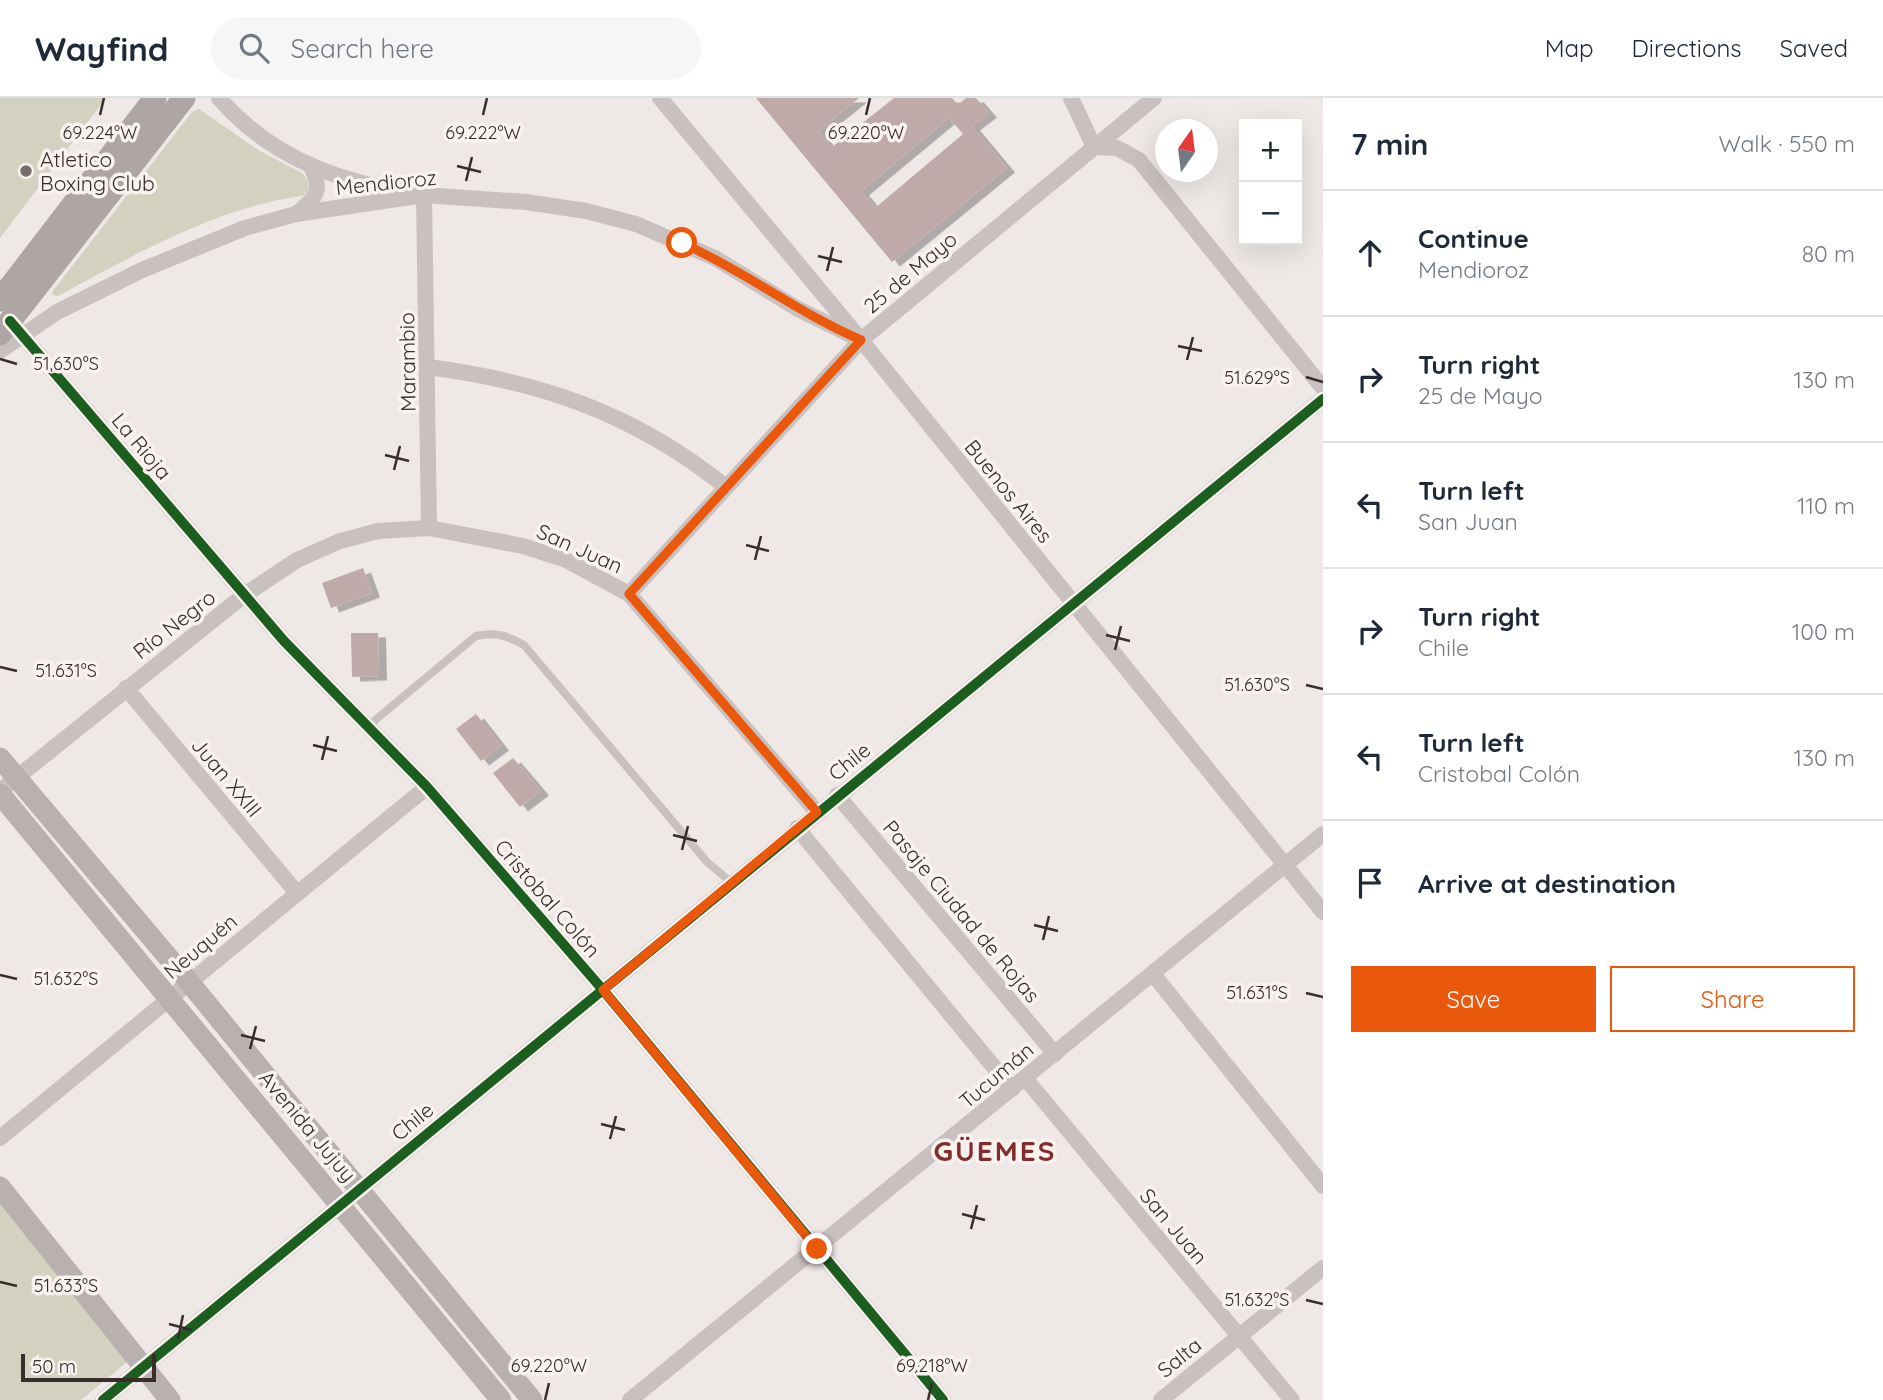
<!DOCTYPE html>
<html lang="en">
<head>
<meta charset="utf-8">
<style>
	body { margin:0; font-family:Quicksand,sans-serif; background:#f6f6f7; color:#1f2937 }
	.controls { position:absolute; right:21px; top:21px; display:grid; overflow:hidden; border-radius:0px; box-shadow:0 7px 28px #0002 }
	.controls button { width:63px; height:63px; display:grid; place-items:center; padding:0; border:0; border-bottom:2px solid #e0e1e3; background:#fff; color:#1f2937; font:35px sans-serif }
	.compass { position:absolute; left:1155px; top:21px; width:63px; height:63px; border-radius:50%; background:#fff; box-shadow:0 7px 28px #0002; rotate:14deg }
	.scale { position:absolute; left:21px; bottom:18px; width:135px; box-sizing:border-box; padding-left:7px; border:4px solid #392d2c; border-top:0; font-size:19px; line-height:24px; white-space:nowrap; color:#392d2c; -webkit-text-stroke:5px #faf2ef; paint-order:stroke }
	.stop { position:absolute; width:21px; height:21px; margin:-16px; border:5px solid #ea580c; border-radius:50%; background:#fff }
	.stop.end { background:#ea580c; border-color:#fff; box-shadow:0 2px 7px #0008 }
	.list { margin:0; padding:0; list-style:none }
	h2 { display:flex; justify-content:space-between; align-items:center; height:91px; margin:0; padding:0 28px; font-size:30px }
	h2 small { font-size:23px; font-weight:400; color:#747a83 }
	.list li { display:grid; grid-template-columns:46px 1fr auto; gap:21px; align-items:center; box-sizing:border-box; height:126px; padding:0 28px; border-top:2px solid #e0e1e3 }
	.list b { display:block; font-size:26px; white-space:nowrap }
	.list p { margin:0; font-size:23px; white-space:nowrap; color:#747a83 }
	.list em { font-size:23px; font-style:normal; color:#747a83 }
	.actions { display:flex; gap:14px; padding:21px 28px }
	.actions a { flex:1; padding:16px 0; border:2px solid #ea580c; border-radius:0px; text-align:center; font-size:24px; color:#ea580c }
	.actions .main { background:#ea580c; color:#fff }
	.icon { flex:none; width:38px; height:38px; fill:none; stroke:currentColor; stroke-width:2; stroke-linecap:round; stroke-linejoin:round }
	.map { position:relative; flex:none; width:1323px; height:1302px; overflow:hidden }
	header { display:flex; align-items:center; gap:42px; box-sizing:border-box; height:98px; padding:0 35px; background:#fff; border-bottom:2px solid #e0e1e3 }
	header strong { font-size:33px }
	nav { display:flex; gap:38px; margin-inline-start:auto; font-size:24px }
	.search { width:490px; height:63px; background:#f6f6f7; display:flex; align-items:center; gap:18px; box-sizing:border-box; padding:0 24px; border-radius:38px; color:#747a83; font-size:26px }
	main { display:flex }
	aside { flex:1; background:#fff }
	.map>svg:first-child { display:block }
</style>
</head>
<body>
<header>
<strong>Wayfind</strong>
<div class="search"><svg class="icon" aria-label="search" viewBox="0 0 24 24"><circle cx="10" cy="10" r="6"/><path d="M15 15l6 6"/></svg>Search here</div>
<nav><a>Map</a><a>Directions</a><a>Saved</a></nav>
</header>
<main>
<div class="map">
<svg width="1323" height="1302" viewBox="0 0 1323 1302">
	<defs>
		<filter id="shadow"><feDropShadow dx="8" dy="4.5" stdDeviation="0" flood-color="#0004"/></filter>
	</defs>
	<rect width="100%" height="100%" fill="#eee8e6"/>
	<!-- green -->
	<g fill="#d3d2c1">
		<polygon points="0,0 106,0 0,140"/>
		<path d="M199,11L258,52L302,75L308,83V92L303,98C216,109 134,157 58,198L53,197L52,194L192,14Z"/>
		<polygon points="0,1104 127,1264 81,1302 0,1302"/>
	</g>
	<!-- building -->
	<g fill="#c0aaa9" fill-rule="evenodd" filter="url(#shadow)">
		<path d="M756,0H859L818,33L831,50L894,0H952L958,7L966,0H976L989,15L972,28L1007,70L892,164ZM949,20L963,36L875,110L861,93Z"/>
		<polygon points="363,470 372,495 331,510 322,485"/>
		<polygon points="351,535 378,535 379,578 352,579"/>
		<polygon points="476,616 501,648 481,663 456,631"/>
		<polygon points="513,660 541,693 520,709 493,675"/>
	</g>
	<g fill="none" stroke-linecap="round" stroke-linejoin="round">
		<!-- lane -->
		<path stroke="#c8c1bf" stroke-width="8" d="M368,628L476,538C495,534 506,537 524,547L707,764L732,785"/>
		<!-- street -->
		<g stroke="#c8c1bf" stroke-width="16">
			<path d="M219,0C267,56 336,84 408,94"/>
			<polyline points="660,0 861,242 1323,814"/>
			<polyline points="1071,0 1094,49"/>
			<polyline points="1094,49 1117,50 1139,62 1323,290"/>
			<polyline points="424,97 429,430"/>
			<path d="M298,115C316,99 323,93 311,68"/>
			<polyline points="10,223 284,543 427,689 603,892 943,1302"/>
			<polyline points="0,253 57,214 142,172 245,130 296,116 424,97 526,104 586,113 636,126 715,160 798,211 859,241"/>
			<path d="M428,269C543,284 635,316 726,389"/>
			<polyline points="629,496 861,242 1154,0"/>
			<polyline points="126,590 297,795"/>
			<polyline points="0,693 243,498 297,462 340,443 378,433 429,430 523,448 566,462 629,496 817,714"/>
			<polyline points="837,697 1055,956"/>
			<polyline points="797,730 1012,991"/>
			<polyline points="1153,876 1323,1088"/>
			<polyline points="1025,980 1292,1302"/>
			<polyline points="0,1040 427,689"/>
			<polyline points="103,1302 1323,301"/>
			<polyline points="630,1302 1323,736"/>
			<polyline points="1161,1302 1323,1170"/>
		</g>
		<!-- secondary -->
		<g stroke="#b8b1af" stroke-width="21">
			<polyline points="0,660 189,884 532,1302"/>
			<polyline points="0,696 501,1302"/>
			<polyline points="0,1089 170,1302"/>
		</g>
		<!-- primary -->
		<g stroke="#ada6a4" stroke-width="23">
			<polyline points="0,202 155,0"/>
			<polyline points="0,236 184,0"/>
		</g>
		<defs>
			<g id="cycleway">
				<polyline points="10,223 284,543 427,689 603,892 943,1302"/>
				<polyline points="103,1302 1323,301"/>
			</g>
		</defs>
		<!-- cycleway casing -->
		<use href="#cycleway" stroke="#faf2ef" stroke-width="15"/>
		<!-- cycleway -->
		<use href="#cycleway" stroke="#1b5e20" stroke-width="10"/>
	</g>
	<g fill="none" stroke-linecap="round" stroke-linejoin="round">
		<!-- route -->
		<path stroke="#ea580c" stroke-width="9" d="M682,145C745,173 798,215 861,242L629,496L817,714L603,892L817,1151"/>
	</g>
	<!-- ticks -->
	<path fill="none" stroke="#392d2c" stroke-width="2.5" d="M100,17L104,0M483,17L487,0M866,17L870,0M457,68L481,74M466,83L472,59M818,158L842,164M827,173L833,149M1178,248L1202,253M0,261L17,266M1187,262L1193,239M1306,279L1323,284M385,357L409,363M394,372L400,348M746,447L769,453M755,462L761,438M1106,537L1130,543M1115,552L1121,528M0,569L17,573M1306,587L1323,591M313,647L337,653M322,662L328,638M673,737L697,743M682,752L688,728M1034,827L1058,833M1043,842L1049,818M0,877L17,881M1306,895L1323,899M241,937L265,943M250,951L256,928M601,1026L625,1032M610,1041L616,1018M962,1116L985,1122M971,1131L977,1107M0,1184L17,1188M1306,1202L1323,1206M169,1226L192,1232M178,1241L183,1217M545,1302L549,1285M928,1302L932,1285"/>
	<!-- markers -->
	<circle fill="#786e6d" stroke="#faf2ef" stroke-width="2.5" cx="26" cy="73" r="7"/>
	<g text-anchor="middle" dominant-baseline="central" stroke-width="7" stroke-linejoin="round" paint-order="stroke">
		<!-- poi labels -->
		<g font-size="21" fill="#392d2c" stroke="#faf2ef" text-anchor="start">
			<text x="40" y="61">Atletico<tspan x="40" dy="24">Boxing Club</tspan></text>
		</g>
		<!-- street labels -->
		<g font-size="21" fill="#392d2c" stroke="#faf2ef">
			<text transform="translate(386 84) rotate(-6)">Mendioroz</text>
			<text transform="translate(910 174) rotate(-40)">25 de Mayo</text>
			<text transform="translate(407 264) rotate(-91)">Marambio</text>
			<text transform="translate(142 348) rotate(50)">La Rioja</text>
			<text transform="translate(1009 393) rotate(51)">Buenos Aires</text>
			<text transform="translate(580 450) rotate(24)">San Juan</text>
			<text transform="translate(174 526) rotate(-38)">Río Negro</text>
			<text transform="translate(849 663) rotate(-39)">Chile</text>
			<text transform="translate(227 679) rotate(50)">Juan XXIII</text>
			<text transform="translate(548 800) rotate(49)">Cristobal Colón</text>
			<text transform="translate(962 813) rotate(50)">Pasaje Ciudad de Rojas</text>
			<text transform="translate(200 848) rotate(-40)">Neuquén</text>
			<text transform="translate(996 977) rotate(-40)">Tucumán</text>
			<text transform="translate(412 1023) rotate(-39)">Chile</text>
			<text transform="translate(308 1028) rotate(50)">Avenida Jujuy</text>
			<text transform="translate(1174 1128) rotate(50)">San Juan</text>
			<text transform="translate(1179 1259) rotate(-39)">Salta</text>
		</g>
		<!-- district labels -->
		<g font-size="28" font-weight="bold" letter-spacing="2" fill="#822d2c" stroke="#faf2ef">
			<text x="995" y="1052">GÜEMES</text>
		</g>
	</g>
	<g font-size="18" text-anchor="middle" fill="#392d2c" stroke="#faf2ef" stroke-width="7" stroke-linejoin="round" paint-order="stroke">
		<text x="100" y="41">69.224°W</text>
		<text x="483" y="41">69.222°W</text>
		<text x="866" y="41">69.220°W</text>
		<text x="66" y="272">51.630°S</text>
		<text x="1257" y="286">51.629°S</text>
		<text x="66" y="579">51.631°S</text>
		<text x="1257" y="593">51.630°S</text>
		<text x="66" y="887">51.632°S</text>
		<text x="1257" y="901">51.631°S</text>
		<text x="66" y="1194">51.633°S</text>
		<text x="1257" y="1208">51.632°S</text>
		<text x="549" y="1274">69.220°W</text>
		<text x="932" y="1274">69.218°W</text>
	</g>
</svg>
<div class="controls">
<button>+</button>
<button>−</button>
</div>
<svg class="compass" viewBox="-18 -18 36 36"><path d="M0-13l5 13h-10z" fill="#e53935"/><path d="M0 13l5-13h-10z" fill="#747a83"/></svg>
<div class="scale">50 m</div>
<div class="stop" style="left:682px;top:145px"></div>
<div class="stop end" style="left:817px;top:1151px"></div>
</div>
<aside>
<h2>7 min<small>Walk · 550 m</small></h2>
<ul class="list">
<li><svg class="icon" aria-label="ahead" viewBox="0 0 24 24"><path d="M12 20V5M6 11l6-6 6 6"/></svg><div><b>Continue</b><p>Mendioroz</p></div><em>80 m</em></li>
<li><svg class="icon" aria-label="right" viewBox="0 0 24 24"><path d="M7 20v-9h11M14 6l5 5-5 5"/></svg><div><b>Turn right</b><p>25 de Mayo</p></div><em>130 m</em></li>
<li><svg class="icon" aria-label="left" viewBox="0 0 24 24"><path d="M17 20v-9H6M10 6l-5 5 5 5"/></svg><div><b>Turn left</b><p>San Juan</p></div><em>110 m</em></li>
<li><svg class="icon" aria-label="right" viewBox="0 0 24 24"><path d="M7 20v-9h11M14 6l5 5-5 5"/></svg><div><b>Turn right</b><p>Chile</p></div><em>100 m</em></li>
<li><svg class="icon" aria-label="left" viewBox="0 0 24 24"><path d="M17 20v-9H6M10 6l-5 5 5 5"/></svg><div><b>Turn left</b><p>Cristobal Colón</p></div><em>130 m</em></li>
<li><svg class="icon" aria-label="arrive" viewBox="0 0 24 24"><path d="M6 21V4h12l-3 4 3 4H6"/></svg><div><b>Arrive at destination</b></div></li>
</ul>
<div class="actions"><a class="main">Save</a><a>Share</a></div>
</aside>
</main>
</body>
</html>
